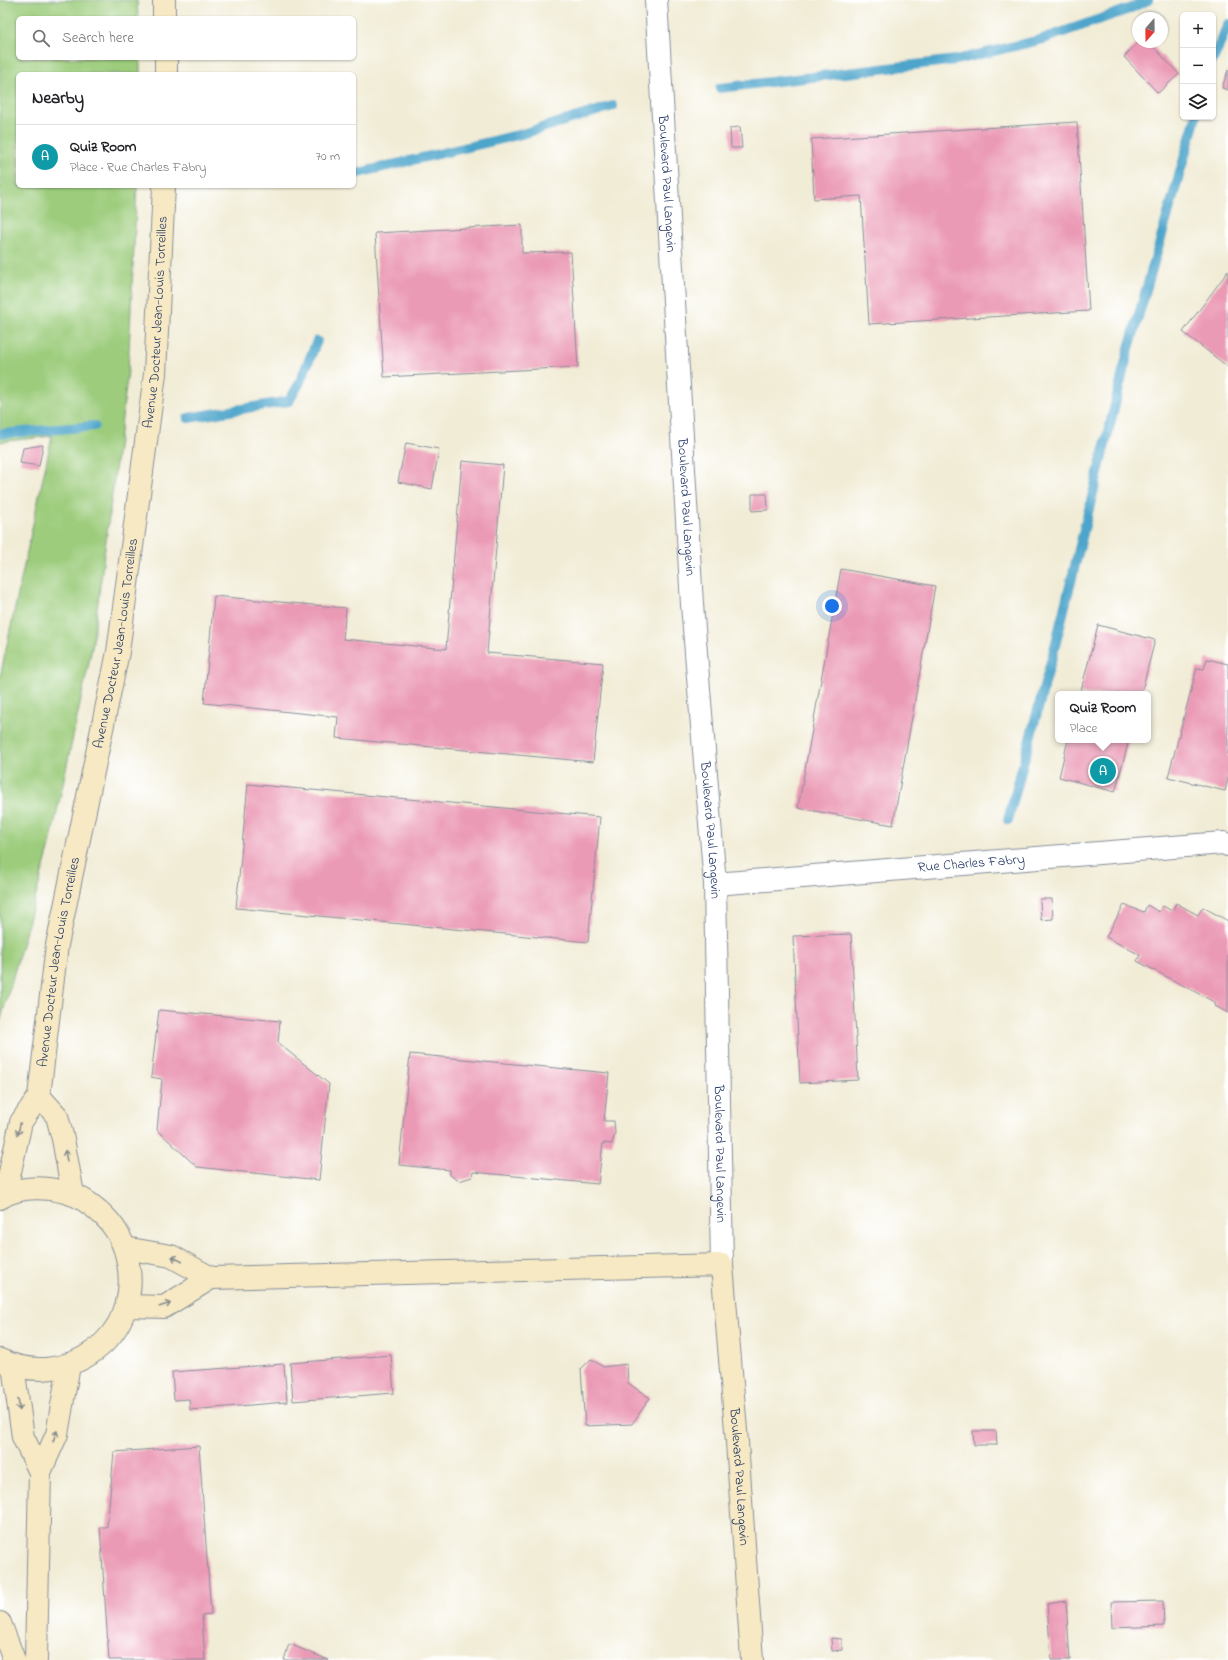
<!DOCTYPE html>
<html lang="en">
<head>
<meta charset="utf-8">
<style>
	body { margin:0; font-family:"Indie Flower",sans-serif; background:#f2f2f2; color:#202124 }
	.controls { position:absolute; right:12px; top:12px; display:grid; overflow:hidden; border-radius:6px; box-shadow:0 1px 3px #0004 }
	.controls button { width:36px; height:36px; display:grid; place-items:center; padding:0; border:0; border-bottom:1px solid #e0e0e0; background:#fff; color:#202124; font:20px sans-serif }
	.compass { position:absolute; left:1132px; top:12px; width:36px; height:36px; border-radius:50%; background:#fff; box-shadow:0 1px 3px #0004; rotate:200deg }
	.you { position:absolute; left:832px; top:606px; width:14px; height:14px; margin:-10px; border:3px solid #fff; border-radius:50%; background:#1a73e8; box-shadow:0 0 0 6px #1a73e833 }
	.badge { display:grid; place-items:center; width:26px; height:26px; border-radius:50%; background:#c8321e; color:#fff; font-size:13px; font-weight:700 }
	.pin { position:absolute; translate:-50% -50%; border:2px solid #fff; box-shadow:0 1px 4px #0006 }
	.popup { position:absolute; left:1055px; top:691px; width:96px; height:52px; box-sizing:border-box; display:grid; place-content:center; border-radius:6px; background:#fff; filter:drop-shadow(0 1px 3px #0005); font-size:13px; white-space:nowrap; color:#757577 }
	.popup b { font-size:15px; color:#202124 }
	.popup::after { content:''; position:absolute; left:50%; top:100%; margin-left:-8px; border:8px solid transparent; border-top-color:#fff }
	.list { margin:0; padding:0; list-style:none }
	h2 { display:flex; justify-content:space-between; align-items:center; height:52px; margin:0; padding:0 16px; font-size:17px }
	h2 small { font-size:13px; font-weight:400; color:#757577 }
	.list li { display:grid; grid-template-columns:26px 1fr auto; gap:12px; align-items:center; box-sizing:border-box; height:64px; padding:0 16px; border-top:1px solid #e0e0e0 }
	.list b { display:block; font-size:15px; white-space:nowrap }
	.list p { margin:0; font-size:13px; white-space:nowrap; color:#757577 }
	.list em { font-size:13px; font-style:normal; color:#757577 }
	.icon { flex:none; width:22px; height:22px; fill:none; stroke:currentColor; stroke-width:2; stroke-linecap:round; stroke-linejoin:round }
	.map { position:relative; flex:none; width:1228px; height:1660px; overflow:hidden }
	.search { position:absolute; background:#fff; box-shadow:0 1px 3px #0004; left:16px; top:16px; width:340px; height:44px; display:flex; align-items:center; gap:10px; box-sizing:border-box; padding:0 14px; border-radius:6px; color:#757577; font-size:15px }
	.panel { position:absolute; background:#fff; box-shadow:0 1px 3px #0004; left:16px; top:72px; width:340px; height:116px; border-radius:6px }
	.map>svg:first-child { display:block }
</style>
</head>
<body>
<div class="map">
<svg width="1228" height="1660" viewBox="0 0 1228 1660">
	<rect width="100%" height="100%" fill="#fff"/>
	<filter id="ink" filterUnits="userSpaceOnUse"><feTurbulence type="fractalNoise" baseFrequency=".025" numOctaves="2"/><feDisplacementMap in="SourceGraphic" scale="8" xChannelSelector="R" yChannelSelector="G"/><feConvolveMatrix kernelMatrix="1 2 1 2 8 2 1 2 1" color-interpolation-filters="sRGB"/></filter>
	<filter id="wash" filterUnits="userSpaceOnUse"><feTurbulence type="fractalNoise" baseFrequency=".012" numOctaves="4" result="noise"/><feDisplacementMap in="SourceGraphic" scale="16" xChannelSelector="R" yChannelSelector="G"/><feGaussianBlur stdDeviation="0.9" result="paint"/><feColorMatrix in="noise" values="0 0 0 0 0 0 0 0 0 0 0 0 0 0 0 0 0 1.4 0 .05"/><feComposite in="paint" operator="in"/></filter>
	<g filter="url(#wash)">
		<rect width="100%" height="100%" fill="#f1ecd5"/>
		<!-- green -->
		<polygon fill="#9ccc7b" stroke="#5c7e6c" points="0,0 137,0 138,18 18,18 18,58 140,58 140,74 18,74 18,186 137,186 128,371 92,648 49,849 0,1023 0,677 52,436 0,442"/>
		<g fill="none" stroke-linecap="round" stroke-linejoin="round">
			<!-- stream -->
			<g stroke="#4ea5cb" stroke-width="10">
				<polyline points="1213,60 1228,24"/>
				<polyline points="720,88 956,60 1040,40 1129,9 1148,0"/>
				<polyline points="354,174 522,134 613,106"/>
				<polyline points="188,418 289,401 299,384 317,341"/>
				<polyline points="0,434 94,426"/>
				<polyline points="1008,820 1054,650 1128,352 1196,117"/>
			</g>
		</g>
		<g id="blocks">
			<!-- building -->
			<g fill="#eb9ab5">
				<polygon points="1138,42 1149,42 1179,74 1158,93 1124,57"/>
				<polygon points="1228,70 1228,90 1222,88"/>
				<polygon points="1077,122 1089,311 869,324 861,196 814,199 811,139"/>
				<polygon points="740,127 742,148 731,148 730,128"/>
				<polygon points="522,225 522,253 571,252 578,367 384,377 375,233"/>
				<polygon points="1228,271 1228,367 1183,332"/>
				<polygon points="406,443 439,449 432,489 398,482"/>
				<polygon points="43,445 39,466 20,463 23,448"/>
				<polygon points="462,461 503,465 487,653 603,663 593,762 336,738 338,717 204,703 214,596 346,608 343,639 446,649"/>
				<polygon points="752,494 767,494 768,510 752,511"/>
				<polygon points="841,569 935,586 893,825 798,808"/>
				<polygon points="1098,625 1155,640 1141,694 1080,694"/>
				<polygon points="1207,659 1228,664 1228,779 1225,791 1168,777 1197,668 1204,669"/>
				<polygon points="1068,740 1129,740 1115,792 1059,777"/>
				<polygon points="248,784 600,817 588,942 236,908"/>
				<polygon points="1040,899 1052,899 1053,919 1041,920"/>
				<polygon points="1176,903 1198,915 1203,907 1228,921 1228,1013 1215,1006 1216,1003 1137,961 1140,955 1106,937 1124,905 1144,912 1147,905 1159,912 1163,906 1172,911"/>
				<polygon points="851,934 858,1080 800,1083 793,936"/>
				<polygon points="159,1010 280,1021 278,1043 329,1084 319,1180 197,1167 157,1130 162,1079 151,1077"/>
				<polygon points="410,1054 609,1073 604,1121 614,1121 615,1133 612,1144 603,1143 598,1184 473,1172 472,1177 459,1181 450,1175 450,1170 399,1165"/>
				<polygon points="391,1355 394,1393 293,1401 290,1363"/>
				<polygon points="591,1359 603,1367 627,1364 628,1383 650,1398 632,1424 585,1426 581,1369"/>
				<polygon points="284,1364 287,1402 190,1410 189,1399 174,1400 172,1372"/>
				<polygon points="973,1431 996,1431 997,1445 974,1445"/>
				<polygon points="199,1446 211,1614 202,1615 205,1660 109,1660 100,1527 107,1527 114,1452"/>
				<polygon points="1066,1601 1070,1660 1051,1660 1047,1604"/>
				<polygon points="1163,1601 1164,1626 1112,1628 1111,1602"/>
				<polygon points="831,1638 842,1639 842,1650 832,1651"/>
				<polygon points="289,1644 329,1660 284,1660"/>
			</g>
		</g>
	</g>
	<g filter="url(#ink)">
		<use href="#blocks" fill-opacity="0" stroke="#868e9a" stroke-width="1"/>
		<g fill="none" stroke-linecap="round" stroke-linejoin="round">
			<defs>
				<g id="street">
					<path id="s1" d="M656,0L692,604L715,884L722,1265"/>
					<path id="s2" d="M715,884L1223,843L1228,845"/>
				</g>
				<g id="secondary">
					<polyline points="164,0 164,18"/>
					<polyline points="166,58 166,74"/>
					<polyline points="39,1096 57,1116 63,1139 73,1194"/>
					<path id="s3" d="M5,1195L21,1122L39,1096L57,945L118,652L155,374L164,186"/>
					<path d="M0,1198C19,1186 44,1187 65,1192C81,1196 94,1206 105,1217C118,1230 125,1245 128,1263C142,1337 67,1391 0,1360"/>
					<path id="s4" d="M125,1248L171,1256L211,1278L722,1265L737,1442L752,1660"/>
					<polyline points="127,1306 164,1307 211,1278"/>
					<polyline points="13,1366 23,1437 40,1472"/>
					<polyline points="0,1623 14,1660"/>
					<polyline points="36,1660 40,1472 57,1434 69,1365"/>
				</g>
			</defs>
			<!-- street casing -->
			<use href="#street" stroke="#868e9a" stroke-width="24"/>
			<!-- secondary casing -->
			<use href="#secondary" stroke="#868e9a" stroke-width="24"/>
			<!-- street -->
			<use href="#street" stroke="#fff" stroke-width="22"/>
			<!-- secondary -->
			<use href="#secondary" stroke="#f6e9c3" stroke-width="22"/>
		</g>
		<!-- one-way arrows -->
		<defs><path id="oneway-shaft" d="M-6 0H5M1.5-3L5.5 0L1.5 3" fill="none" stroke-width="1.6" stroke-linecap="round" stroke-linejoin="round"/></defs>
		<g stroke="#888c90">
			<use href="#oneway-shaft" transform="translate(19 1129) rotate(102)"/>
			<use href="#oneway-shaft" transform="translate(66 1156) rotate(-100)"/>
			<use href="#oneway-shaft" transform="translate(177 1259) rotate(-152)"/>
			<use href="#oneway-shaft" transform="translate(165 1305) rotate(-17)"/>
			<use href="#oneway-shaft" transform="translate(19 1405) rotate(82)"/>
			<use href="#oneway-shaft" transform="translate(55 1436) rotate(-70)"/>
		</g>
	</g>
	<g text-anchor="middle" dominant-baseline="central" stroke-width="3" stroke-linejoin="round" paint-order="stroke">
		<!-- street labels -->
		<g font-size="14" fill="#1b2f5e" stroke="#fff">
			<text stroke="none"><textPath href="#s1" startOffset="184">Boulevard Paul Langevin</textPath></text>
			<text stroke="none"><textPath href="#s3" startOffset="890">Avenue Docteur Jean-Louis Torreilles</textPath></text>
			<text stroke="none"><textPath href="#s1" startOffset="508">Boulevard Paul Langevin</textPath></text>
			<text stroke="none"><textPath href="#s3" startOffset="566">Avenue Docteur Jean-Louis Torreilles</textPath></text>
			<text stroke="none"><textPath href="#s1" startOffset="832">Boulevard Paul Langevin</textPath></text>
			<text stroke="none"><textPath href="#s2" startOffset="257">Rue Charles Fabry</textPath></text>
			<text stroke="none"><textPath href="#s3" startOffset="242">Avenue Docteur Jean-Louis Torreilles</textPath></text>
			<text stroke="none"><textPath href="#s1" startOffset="1156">Boulevard Paul Langevin</textPath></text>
			<text stroke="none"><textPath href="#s4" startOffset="816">Boulevard Paul Langevin</textPath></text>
		</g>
	</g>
</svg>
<div class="controls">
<button>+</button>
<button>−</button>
<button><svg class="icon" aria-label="layers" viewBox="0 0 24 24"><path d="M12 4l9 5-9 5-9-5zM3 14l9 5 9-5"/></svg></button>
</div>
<svg class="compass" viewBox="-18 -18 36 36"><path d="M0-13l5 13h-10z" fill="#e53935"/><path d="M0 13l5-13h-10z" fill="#757577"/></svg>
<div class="you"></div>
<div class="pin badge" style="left:1103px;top:771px;background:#0f9aa8">A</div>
<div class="popup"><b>Quiz Room</b>Place</div>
<div class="search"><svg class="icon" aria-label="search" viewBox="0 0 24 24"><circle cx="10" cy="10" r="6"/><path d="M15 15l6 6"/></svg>Search here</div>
<section class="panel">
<h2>Nearby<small></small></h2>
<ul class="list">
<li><span class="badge" style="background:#0f9aa8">A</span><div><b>Quiz Room</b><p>Place · Rue Charles Fabry</p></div><em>70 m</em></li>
</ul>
</section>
</div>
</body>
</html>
